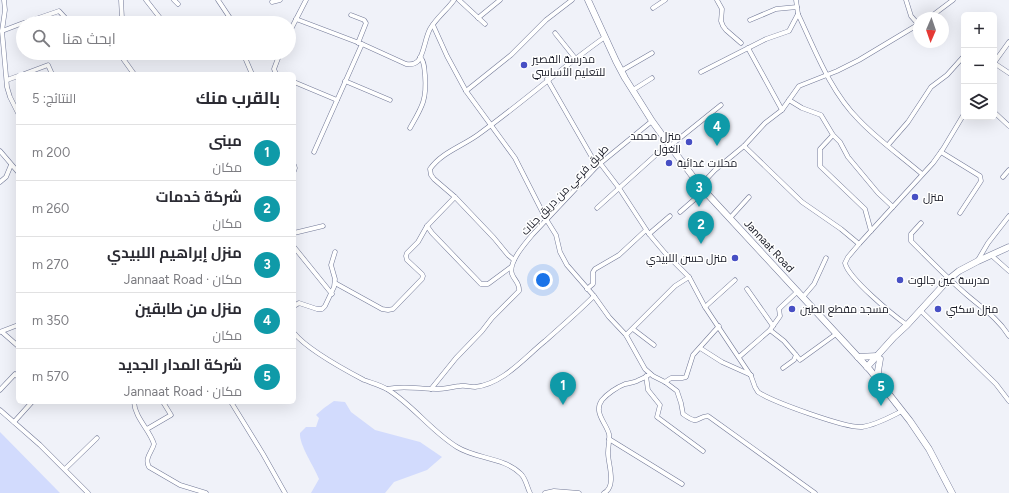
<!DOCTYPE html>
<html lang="ar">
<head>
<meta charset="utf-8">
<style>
	body { margin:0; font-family:Figtree,Cairo,sans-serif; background:#f2f2f3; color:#2b2b33; direction:rtl }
	.controls { position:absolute; right:12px; top:12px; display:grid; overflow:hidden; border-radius:6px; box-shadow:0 4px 16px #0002 }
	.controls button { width:36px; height:36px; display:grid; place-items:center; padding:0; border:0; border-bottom:1px solid #e1e1e2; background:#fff; color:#2b2b33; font:20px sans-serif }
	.compass { position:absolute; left:913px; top:12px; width:36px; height:36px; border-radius:50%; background:#fff; box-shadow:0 4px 16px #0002; rotate:182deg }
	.you { position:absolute; left:543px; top:280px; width:14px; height:14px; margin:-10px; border:3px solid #fff; border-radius:50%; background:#1a73e8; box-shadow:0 0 0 6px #1a73e833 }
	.badge { display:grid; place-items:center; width:26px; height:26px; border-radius:50%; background:#2563eb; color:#fff; font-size:13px; font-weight:700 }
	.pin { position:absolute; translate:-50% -33px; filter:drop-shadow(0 1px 2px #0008) }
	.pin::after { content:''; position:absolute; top:21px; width:14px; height:12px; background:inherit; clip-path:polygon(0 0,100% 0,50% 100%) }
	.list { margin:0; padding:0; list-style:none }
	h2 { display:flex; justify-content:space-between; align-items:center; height:52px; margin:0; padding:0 16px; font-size:17px }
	h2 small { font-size:13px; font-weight:400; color:#7c7c81 }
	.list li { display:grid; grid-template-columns:26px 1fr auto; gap:12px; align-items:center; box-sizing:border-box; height:56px; padding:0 16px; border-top:1px solid #e1e1e2 }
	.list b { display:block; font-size:15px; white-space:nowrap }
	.list p { margin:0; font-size:13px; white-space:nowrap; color:#7c7c81 }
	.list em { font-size:13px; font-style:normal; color:#7c7c81 }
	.icon { flex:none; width:22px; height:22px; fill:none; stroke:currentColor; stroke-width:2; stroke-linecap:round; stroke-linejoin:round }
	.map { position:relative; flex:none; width:1009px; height:493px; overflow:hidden; direction:ltr }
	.search { position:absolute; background:#fff; box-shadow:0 4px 16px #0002; left:16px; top:16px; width:280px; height:44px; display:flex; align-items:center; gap:10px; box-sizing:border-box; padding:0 14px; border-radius:22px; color:#7c7c81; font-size:15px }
	.panel { position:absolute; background:#fff; box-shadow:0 4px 16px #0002; left:16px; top:72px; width:280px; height:332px; border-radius:6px; direction:rtl }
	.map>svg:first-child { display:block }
</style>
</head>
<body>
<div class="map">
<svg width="1009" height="493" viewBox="0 0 1009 493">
	<rect width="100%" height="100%" fill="#f0f2f9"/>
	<!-- green -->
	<g fill="#d2dbfd">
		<path d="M334,401L345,402L351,412L375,430L420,442L442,457L427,470L394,482L385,493H311L319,479C314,466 299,445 300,433L306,427H316L319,418L316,415L324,408Z"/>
		<polygon points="0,432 60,493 0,493"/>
	</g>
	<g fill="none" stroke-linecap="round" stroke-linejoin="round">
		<defs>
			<g id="street">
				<polyline points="4,0 5,10 2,31 7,87 10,97 18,113"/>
				<polyline points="146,0 164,23"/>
				<polyline points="174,0 178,4"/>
				<polyline points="218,0 232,21"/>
				<polyline points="459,0 485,24"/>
				<polyline points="717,0 722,9 721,21 723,26 726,30 741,43"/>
				<polyline points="906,0 911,16 918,24"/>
				<polyline points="272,2 280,0"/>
				<polyline points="653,8 665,0"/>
				<path d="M798,14C815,50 830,91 859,120C878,140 901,156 922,174"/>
				<polyline points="351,15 364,20 366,23 358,43"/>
				<polyline points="478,18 500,0"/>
				<polyline points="929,18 953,0"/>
				<path d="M296,19L362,44L406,64C411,65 415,64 418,61C424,54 425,38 430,29C436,18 447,10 454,0"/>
				<polyline points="750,20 776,9 797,7"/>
				<polyline points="24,23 59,11 70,23"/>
				<polyline points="120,23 122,18 121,0"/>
				<polyline points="214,23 227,19 238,23"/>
				<path d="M433,25L447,56L466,91L515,158L546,219L556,235L560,252L567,265L594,296L609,317L626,335L645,369L653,376L665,382L677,391L681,403L683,414C700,426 695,417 708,416L815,493"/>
				<polyline points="2,31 23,23"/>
				<polyline points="289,33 306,0"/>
				<polyline points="555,33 575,58"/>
				<polyline points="748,48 782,110"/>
				<path d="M94,53C98,58 103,55 108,53"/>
				<polyline points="119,53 134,74"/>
				<polyline points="243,53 252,74"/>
				<polyline points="994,63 1009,73"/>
				<polyline points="994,65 996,60 1009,42"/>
				<polyline points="621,71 652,53"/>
				<polyline points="701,72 766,39 789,31 798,14 796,0"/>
				<polyline points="24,74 48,65 52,74"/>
				<polyline points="276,74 274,69 280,53"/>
				<polyline points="547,79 597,166"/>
				<polyline points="7,80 18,76"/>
				<polyline points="345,81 390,100"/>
				<polyline points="294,82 337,100"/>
				<polyline points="633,90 652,78"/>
				<polyline points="466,91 511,55 546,20 572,0"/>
				<polyline points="789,100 802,108 821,115 833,135 840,142 848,157 878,193 893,207"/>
				<polyline points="994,112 1009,126"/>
				<path d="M410,128C422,107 427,100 425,75C424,68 425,62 420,57"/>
				<polyline points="833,135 820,149 820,166 865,209 871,231"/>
				<polyline points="888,145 908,122 931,87 947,75 964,56"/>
				<polyline points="744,146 802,202 841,229 859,244"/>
				<polyline points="0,151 18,172"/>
				<polyline points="314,152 362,44"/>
				<polyline points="941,152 980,176 981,181 960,213"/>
				<path d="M600,163L619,188L649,234L665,253L689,277L705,307L751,376L755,387L758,392C773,402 845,428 862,427C876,425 890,417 902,411"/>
				<polyline points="294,165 295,168 294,171"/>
				<polyline points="1003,177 1009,170"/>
				<polyline points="0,182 6,177 11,165"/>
				<polyline points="700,186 715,170 744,146 765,123 782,110 799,86 837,71 859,60 919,24"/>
				<polyline points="455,197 427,226 432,233 481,284 488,284 511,267"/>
				<polyline points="597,208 658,153 670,146 721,105"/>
				<polyline points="680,212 704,191"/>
				<polyline points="730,218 749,197"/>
				<path d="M921,223L911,234V241C929,259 947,278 967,295C982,308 998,318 1009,336"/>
				<polyline points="294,233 323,226"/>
				<polyline points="649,234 670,216"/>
				<polyline points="294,247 332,294"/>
				<polyline points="991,255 1009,271"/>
				<path d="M514,260L508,255L494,238L455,197L434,179L431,175L430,169C442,152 463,146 479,134C522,103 561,68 605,37"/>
				<polyline points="978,260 988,243 1009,216"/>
				<polyline points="335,283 382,309 388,310 393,309 422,279 423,276 422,274 407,260 406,256 407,253 418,242 427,226"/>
				<polyline points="587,289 593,284 593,272 595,269 619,255 646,230"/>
				<polyline points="747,289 773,326"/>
				<polyline points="803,297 814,284 826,258"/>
				<polyline points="294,306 299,303 317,309 322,309 325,306 334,287 335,279 331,265 335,252"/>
				<polyline points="705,307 735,280"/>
				<polyline points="920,310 996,384 1009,401"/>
				<path d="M907,325C893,315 848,278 845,263L848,257L859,244L933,163L943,149L964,114"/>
				<polyline points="633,329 654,345"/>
				<polyline points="770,330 784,341 796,355 794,360 783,368"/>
				<polyline points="0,332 18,325"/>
				<polyline points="2,332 18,346"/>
				<path d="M294,333C307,349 345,370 364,380C372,383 380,385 387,389C413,405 431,431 457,447C476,459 504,457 521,474C526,479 527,487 530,493"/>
				<polyline points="626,335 675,286 689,277"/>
				<polyline points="700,348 722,362 751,375"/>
				<polyline points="796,355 800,360 836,334"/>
				<polyline points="739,357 770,330 780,316 779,309 781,307 798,291"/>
				<polyline points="646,376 648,390 660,405 657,417 703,451"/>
				<polyline points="665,382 671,378 682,378 686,377 693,355 719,326"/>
				<path d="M387,389C403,385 420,389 436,389C444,389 451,387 460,386C465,385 470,387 475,387C503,384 524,358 545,341C562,326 578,312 594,296"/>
				<path d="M431,389L456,358L482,331L492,318L519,291C520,283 514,280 512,274C508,262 525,244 532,235L597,166L652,121"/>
				<polyline points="0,390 15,374 18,377"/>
				<path d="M134,402C135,418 149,429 154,444C152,452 144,458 149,467L180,485L206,493"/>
				<polyline points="231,402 263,454 285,493"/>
				<polyline points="0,410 40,445 88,493"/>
				<polyline points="14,422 32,402"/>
				<polyline points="147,429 171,415 163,402"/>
				<polyline points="609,439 682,484"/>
				<polyline points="65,469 97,438"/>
				<polyline points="545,493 554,491 579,493"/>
				<path d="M604,493C617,486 608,464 608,453C608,446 610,441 609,434C606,423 593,412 602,400C607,394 617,387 625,384C629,383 633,383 637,381C641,379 646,377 650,374"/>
			</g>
			<g id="secondary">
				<polyline points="588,0 616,61 625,78 652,121 670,146 700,186 870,370 910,421 929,449 952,493"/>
				<polyline points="858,357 877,356"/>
				<polyline points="867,367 894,337 907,325 949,279 959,271 978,261 1009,247"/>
				<polyline points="879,381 878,371 880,359"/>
			</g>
		</defs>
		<!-- street casing -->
		<use href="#street" stroke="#727997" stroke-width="5"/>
		<!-- secondary casing -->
		<use href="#secondary" stroke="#727997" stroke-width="7"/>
		<!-- street -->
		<use href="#street" stroke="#fff" stroke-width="4"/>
		<!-- secondary -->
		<use href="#secondary" stroke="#fff" stroke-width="6"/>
	</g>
	<!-- markers -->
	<g fill="#474fc4" stroke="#fff" stroke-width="1.5">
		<circle cx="524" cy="65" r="4"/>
		<circle cx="689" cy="142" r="4"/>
		<circle cx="669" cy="163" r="4"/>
		<circle cx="915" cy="197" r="4"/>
		<circle cx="735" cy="258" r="4"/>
		<circle cx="900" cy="280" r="4"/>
		<circle cx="792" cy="309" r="4"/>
		<circle cx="938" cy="309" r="4"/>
	</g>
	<g text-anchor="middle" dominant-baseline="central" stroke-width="3" stroke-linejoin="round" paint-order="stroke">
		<!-- poi labels -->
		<g font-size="11" fill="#171925" stroke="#fff" text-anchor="start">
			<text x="532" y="59">مدرسة القصير<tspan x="532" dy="13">للتعليم الأساسي</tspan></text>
			<text x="681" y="136" text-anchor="end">منزل محمد<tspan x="681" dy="13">الغول</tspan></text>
			<text x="677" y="163">محلات غدائية</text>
			<text x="923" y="197">منزل</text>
			<text x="727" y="258" text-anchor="end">منزل حسن اللبيدي</text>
			<text x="908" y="280">مدرسة عين جالوت</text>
			<text x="800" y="309">مسجد مقطع الطين</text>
			<text x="946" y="309">منزل سكني</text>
		</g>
		<!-- street labels -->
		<g font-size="11" fill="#171925" stroke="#fff">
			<text transform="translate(565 190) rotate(-46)">طريق فرعي من دريق جنات</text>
			<text transform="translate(769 246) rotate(47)">Jannaat Road</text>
		</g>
	</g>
</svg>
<div class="controls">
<button>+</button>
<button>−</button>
<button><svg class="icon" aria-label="layers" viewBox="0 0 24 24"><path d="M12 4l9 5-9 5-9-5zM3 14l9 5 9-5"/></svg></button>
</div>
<svg class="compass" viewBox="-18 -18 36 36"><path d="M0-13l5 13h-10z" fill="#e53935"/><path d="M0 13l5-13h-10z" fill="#7c7c81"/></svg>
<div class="you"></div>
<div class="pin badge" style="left:563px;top:405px;background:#0f9aa8">1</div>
<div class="pin badge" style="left:701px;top:244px;background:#0f9aa8">2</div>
<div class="pin badge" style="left:699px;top:207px;background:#0f9aa8">3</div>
<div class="pin badge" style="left:717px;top:146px;background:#0f9aa8">4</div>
<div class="pin badge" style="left:881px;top:406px;background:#0f9aa8">5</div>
<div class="search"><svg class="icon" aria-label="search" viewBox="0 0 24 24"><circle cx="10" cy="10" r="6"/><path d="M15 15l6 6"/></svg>ابحث هنا</div>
<section class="panel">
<h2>بالقرب منك<small>النتائج: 5</small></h2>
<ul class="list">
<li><span class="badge" style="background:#0f9aa8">1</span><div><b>مبنى</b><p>مكان</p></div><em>200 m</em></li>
<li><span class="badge" style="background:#0f9aa8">2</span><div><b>شركة خدمات</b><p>مكان</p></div><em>260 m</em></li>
<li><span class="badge" style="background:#0f9aa8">3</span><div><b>منزل إبراهيم اللبيدي</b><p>مكان · Jannaat Road</p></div><em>270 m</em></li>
<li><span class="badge" style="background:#0f9aa8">4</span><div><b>منزل من طابقين</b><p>مكان</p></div><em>350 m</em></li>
<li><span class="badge" style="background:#0f9aa8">5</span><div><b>شركة المدار الجديد</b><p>مكان · Jannaat Road</p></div><em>570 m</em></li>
</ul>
</section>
</div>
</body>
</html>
